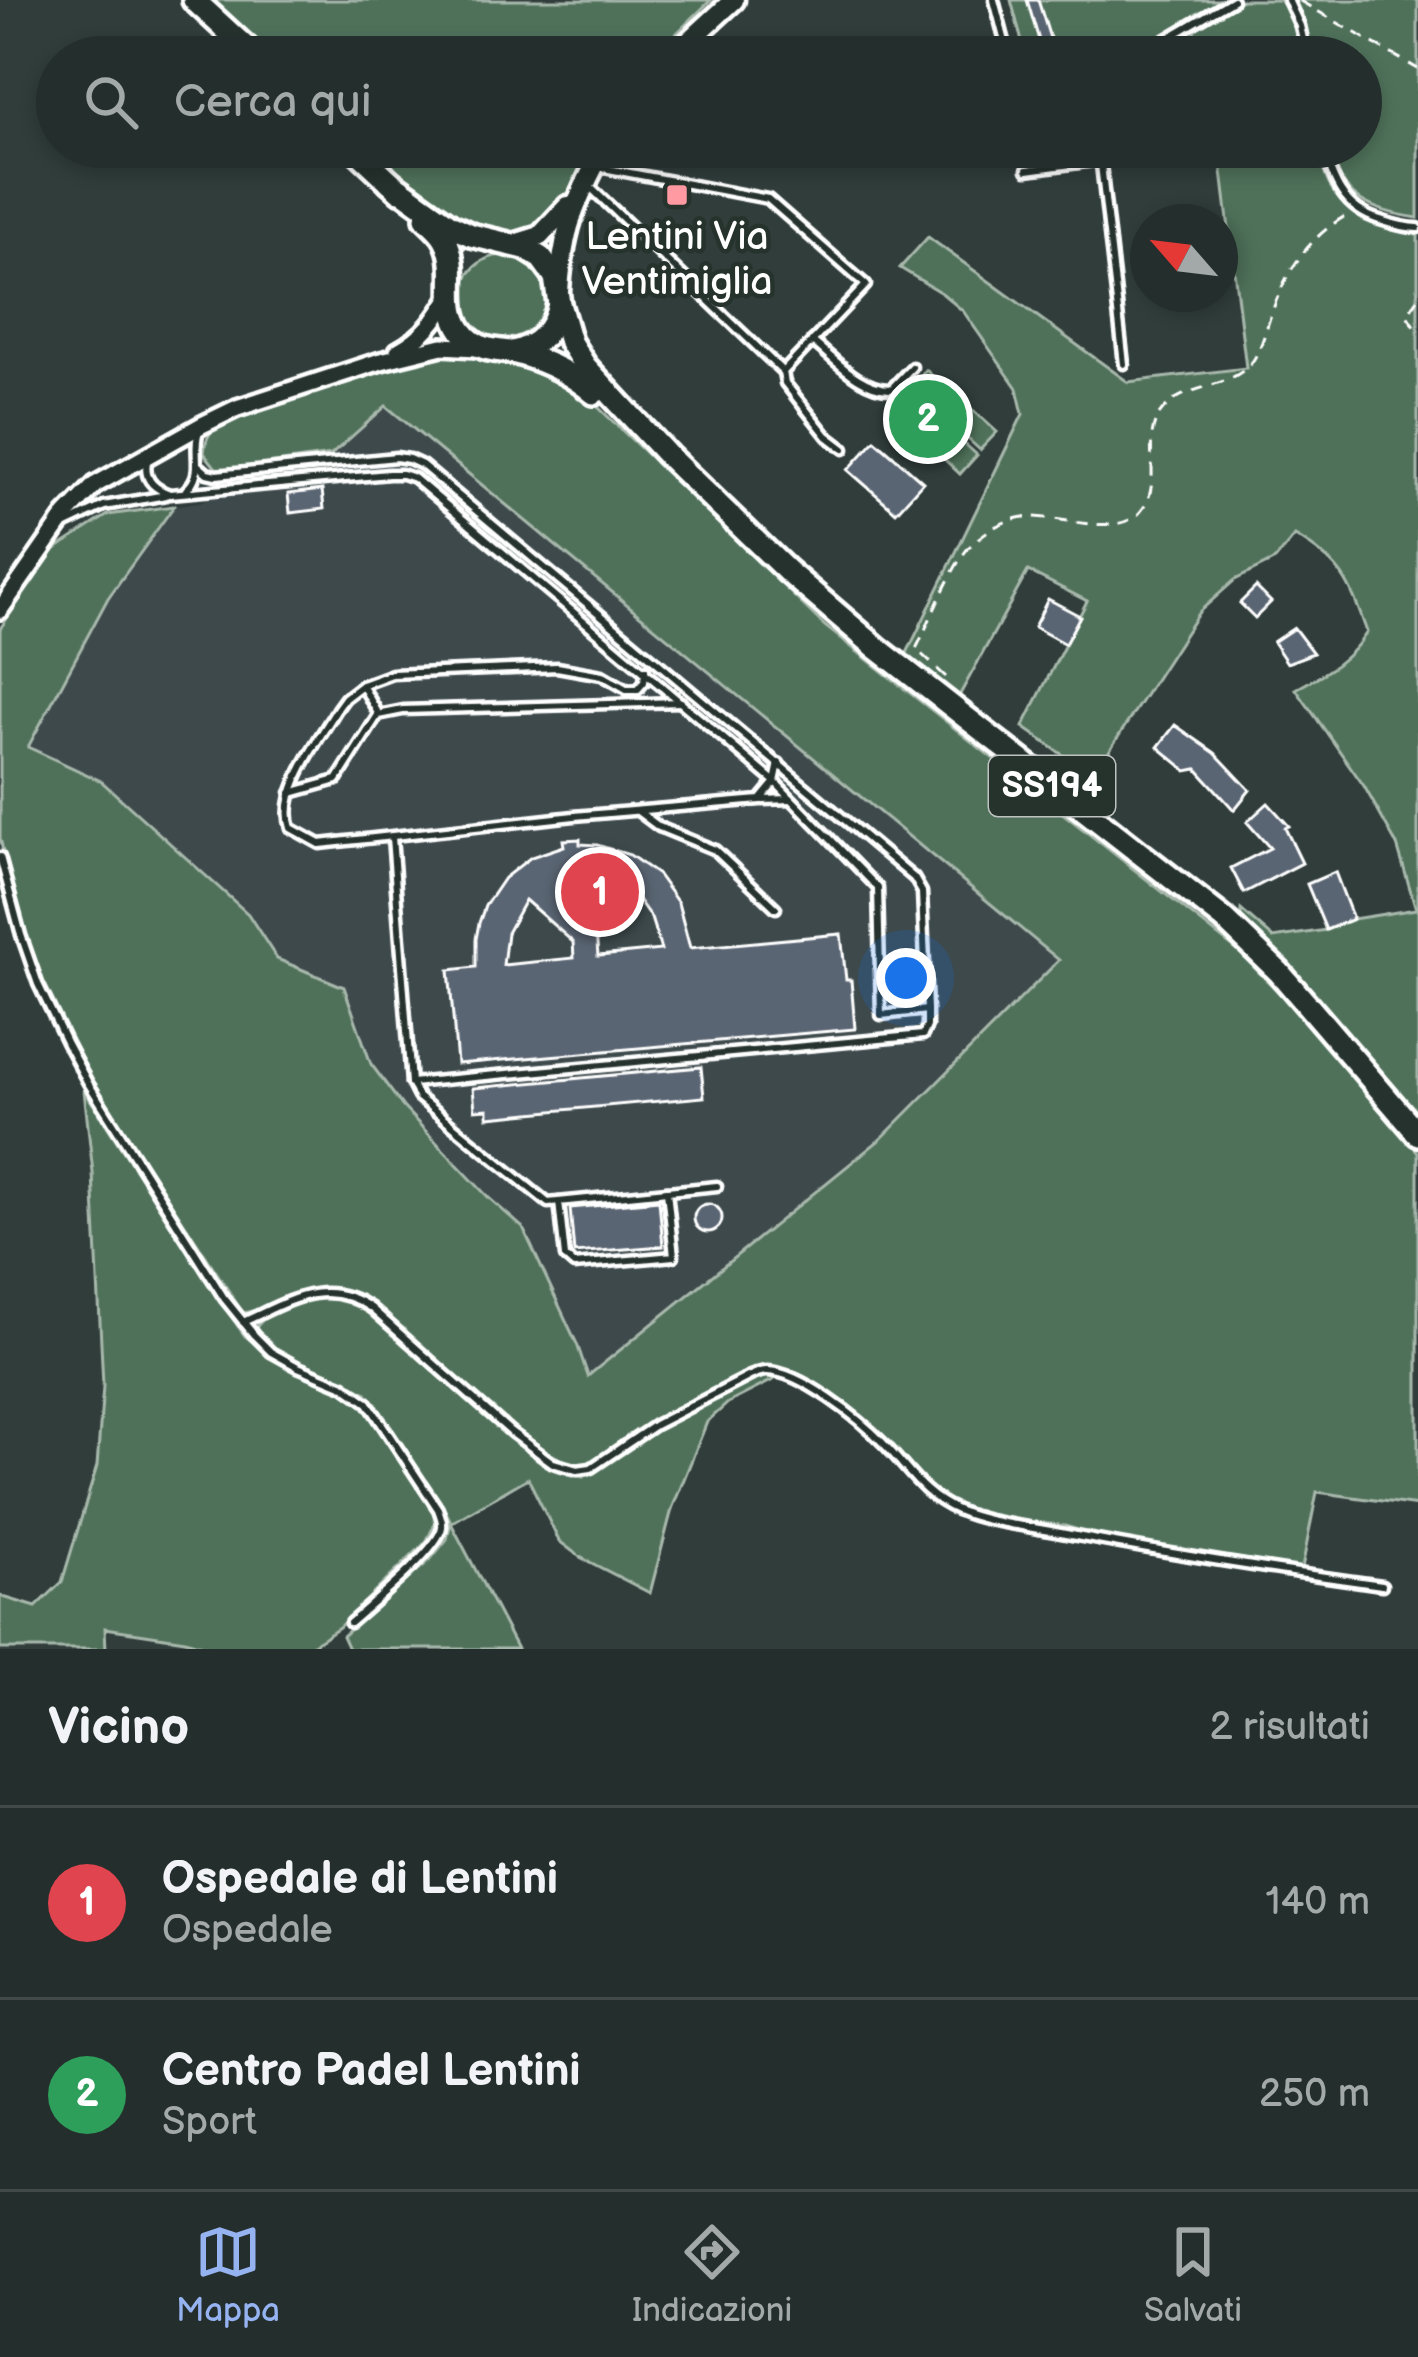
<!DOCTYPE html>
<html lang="it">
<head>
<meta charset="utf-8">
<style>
	body { margin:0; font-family:"Balsamiq Sans",sans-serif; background:#303a38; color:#f1f3f6 }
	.compass { position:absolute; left:1130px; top:204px; width:108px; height:108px; border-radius:50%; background:#242e2c; box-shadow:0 6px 18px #0003; rotate:298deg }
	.you { position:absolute; left:906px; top:978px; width:42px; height:42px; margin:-30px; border:9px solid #fff; border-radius:50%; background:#1a73e8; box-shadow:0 0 0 18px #1a73e833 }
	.badge { display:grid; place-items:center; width:78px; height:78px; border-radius:50%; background:#95b2f1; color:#fff; font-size:39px; font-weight:700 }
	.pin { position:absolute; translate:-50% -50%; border:6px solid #fff; box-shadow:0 3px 12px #0006 }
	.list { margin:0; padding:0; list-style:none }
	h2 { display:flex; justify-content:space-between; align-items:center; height:156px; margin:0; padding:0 48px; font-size:51px }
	h2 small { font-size:39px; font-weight:400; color:#a3a8a9 }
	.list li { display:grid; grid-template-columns:78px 1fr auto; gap:36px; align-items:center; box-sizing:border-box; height:192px; padding:0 48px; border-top:3px solid #414a48 }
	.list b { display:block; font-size:45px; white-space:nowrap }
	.list p { margin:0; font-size:39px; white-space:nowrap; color:#a3a8a9 }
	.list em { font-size:39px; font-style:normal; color:#a3a8a9 }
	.icon { flex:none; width:66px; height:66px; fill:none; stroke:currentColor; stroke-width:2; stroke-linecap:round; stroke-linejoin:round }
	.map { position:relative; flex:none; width:1418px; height:1649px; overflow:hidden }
	.search { position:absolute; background:#242e2c; box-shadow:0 6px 18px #0003; left:36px; right:36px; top:36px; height:132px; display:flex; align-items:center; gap:30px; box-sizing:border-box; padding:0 42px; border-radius:66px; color:#a3a8a9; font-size:45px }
	.sheet { height:540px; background:#242e2c }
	nav { display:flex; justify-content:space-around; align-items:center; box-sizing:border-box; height:168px; border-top:3px solid #414a48; background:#242e2c; font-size:33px; color:#a3a8a9 }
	nav a { display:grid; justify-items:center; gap:6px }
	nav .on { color:#95b2f1 }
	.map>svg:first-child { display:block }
</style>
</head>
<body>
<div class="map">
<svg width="1418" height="1649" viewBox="0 0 1418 1649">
	<rect width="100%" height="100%" fill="#303d3b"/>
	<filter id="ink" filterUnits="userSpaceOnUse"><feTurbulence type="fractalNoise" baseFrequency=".00833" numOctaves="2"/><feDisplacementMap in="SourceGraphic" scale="24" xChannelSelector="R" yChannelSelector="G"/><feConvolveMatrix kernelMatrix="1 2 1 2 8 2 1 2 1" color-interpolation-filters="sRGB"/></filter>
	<g filter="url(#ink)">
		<!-- built -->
		<polygon fill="#3d494c" points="385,406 1059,960 882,1138 587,1376 577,1344 523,1228 489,1198 403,1107 371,1064 344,987 277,959 248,914 101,781 27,748 108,598 174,506 205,501 216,468 233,469 331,455"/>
		<!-- green -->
		<g fill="#50715a" stroke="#a8b8ac" stroke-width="3">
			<polygon points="208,0 711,0 652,57 267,57"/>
			<polygon points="1011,0 1224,0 1168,36 1124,57 1026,57"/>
			<polygon points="1242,0 1279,0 1289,10 1303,57 1208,57 1193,29"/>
			<path d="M1291,0H1418V218C1368,210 1341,199 1327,147H1361V57H1313L1299,12Z"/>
			<path d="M366,147H593C579,173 566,206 542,225C492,266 402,179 366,147Z"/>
			<path d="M1219,147H1317C1321,159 1323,173 1329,184C1346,217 1383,232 1418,231V1118L1240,921L1241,910L1273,938L1326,930L1353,919L1416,909L1397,845L1364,786L1296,689C1325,673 1349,661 1367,632C1349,582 1344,565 1295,536L1275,560L1235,580L1199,612L1093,776L1023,727L1087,601L1028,571L958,698L906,655L1023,414L1017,388L963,311L943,294L900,268L928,237L1128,382L1246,368Z"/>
			<circle cx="505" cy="299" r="44"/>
			<path d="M442,351L520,360L571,381L825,626L1239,952L1297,1011L1418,1152V1506L1317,1492L1302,1568L1105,1538L1065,1526L986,1515L958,1507L929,1491L904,1465L891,1442L818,1386L797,1374L775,1368H761L749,1372L654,1422L585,1466C537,1458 498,1412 462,1382C428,1353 395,1324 361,1295C309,1276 290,1306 243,1313L93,1083L44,982L16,906L0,838V629L52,551L108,515L174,506L108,598L28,747L101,781L248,914L277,959L344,987L371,1064L403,1107L489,1198L523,1228L577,1344L588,1376L882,1138L1059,960L386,406L331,455L232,469L216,468L204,453C206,435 211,429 227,420L374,368Z"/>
			<polygon points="926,370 959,400 943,418 910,388"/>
			<polygon points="964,402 997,432 980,450 947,420"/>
			<polygon points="944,425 977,455 960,474 927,443"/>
			<polygon points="84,1090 219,1300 245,1336 266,1352 298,1371 347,1390 363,1406 434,1510 436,1522 426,1542 339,1627 306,1649 215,1649 185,1640 105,1628 106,1649 0,1649 0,1596 36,1607 62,1582 97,1466 103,1386 93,1173"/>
			<path d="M333,1296L347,1299L364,1309L510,1439L546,1466L583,1477L656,1430L761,1374L777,1378L728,1403L707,1422L672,1509L650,1593L580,1557L559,1541L528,1478L451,1523L517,1649H348L342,1636L430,1560L447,1539L451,1522L442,1504L367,1393L275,1349L255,1329C269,1307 307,1298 333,1296Z"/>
		</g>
		<!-- building -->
		<g fill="#5a6573" stroke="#fff" stroke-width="3" fill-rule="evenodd">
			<polygon points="1027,0 1038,0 1055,54 1044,57"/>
			<polygon points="875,440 923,482 896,512 848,470"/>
			<polygon points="322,490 324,509 290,513 288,494"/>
			<polygon points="1256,587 1271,602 1255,618 1240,603"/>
			<polygon points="1048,599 1080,616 1065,644 1034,627"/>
			<polygon points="1294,628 1313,653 1287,663 1273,642"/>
			<polygon points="1175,725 1215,753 1250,790 1234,810 1197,769 1187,771 1158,747"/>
			<polygon points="1268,803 1289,826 1285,828 1302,863 1244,893 1231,868 1270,848 1247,822"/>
			<path d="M580,839V844L597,845L630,855L658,875L678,903L690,948L841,934L846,980H851L855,1029L457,1064L449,970L476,967V939L479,923L485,906L504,878L531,857L564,846L563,840ZM591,873L617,883L637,898L651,918L661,950L598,956ZM525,900L573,942L574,958L503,965L507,933Z"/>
			<polygon points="1335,872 1353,919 1326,930 1307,884"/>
			<polygon points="701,1067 704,1097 488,1117 488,1109 475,1110 473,1088"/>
			<polygon points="659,1200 663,1246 574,1253 570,1208"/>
			<circle cx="708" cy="1218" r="14"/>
		</g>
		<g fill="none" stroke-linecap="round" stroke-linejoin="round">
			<defs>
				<g id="service">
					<polyline points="994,0 1009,57"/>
					<polyline points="1288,0 1300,26 1307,57"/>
					<polyline points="1136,57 1233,0"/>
					<polyline points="1099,147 1124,364"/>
					<path d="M1323,147C1333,181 1343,209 1380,220C1393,224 1404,228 1418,228"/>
					<polyline points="1027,170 1101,160"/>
					<polyline points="588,185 783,372 866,285 768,199 598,167"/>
					<path d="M812,341C835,359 861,390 891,389L912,367"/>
					<polyline points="783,372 785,383 827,436 844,449"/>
					<path d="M148,458C142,477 152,488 170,494L389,474H402L414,478L775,782L878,888L881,1015L927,1010"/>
					<polyline points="199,466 207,473 216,475 396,457 409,459 422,465 914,878 922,892 927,1010 927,1026 923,1035 411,1083"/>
					<path d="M186,490C206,472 191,453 199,431"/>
					<polyline points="64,525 104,506 166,495"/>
					<path d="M645,670L644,682L638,689L628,690L602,675L557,667L392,674L362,685L345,698L337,709C319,740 278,792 291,828L320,844L574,816L760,800L775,782L779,763"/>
					<polyline points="362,685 378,713"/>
					<polyline points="291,793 337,780 378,715 403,710 681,702"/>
					<polyline points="763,800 791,799"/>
					<polyline points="639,812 659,827 715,850 776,908"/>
					<polyline points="392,837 411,1083 418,1097 548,1203 717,1186"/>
					<path d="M0,857L21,935L38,984L67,1044L88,1083L224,1298L254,1335L271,1352L298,1367L344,1386L368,1403L438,1509C440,1515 443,1521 442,1527C439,1549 369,1606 350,1623"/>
					<polyline points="559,1202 565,1257 574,1265 674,1256 667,1191"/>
					<path d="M243,1322C288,1302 324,1276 371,1308L511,1432L553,1463L577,1470L591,1468L655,1425L750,1376C756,1374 760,1371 767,1371C800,1371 861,1420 883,1443C908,1468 922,1495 957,1510C987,1523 1023,1525 1055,1532C1164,1553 1273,1570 1382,1585"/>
				</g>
				<g id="tertiary">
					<path d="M398,351C425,336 437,319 452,293"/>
					<polyline points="0,610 66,515 95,485 202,425 237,408 381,361 442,346 477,348"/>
				</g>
				<g id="secondary">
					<polyline points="672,57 734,0"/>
					<polyline points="511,245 540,236 568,206"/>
					<path d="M559,291C563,228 575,202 604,147"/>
				</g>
				<g id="primary">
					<polyline points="194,0 256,57"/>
					<polyline points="353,147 400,191"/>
					<polyline points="390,182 450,225 471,235 525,248 541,258 555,277 559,304 570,342 585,366 668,456 787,571 877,648 1224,919 1279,972 1418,1134"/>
					<path d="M426,218C432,224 441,231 445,239C463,271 439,309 467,337C483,353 501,349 520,354C548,362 572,374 594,393"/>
					<path d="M513,352C539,346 554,330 559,304"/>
				</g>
			</defs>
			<!-- service casing -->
			<use href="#service" stroke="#fff" stroke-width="15"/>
			<!-- tertiary casing -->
			<use href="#tertiary" stroke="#fff" stroke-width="24"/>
			<!-- secondary casing -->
			<use href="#secondary" stroke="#fff" stroke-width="27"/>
			<!-- primary casing -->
			<use href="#primary" stroke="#fff" stroke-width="30"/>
			<!-- path -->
			<g stroke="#fff" stroke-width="3" stroke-dasharray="12 9" stroke-linecap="butt">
				<polyline points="1300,1 1418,69"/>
				<polyline points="1418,299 1407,315 1418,332"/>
				<path d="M946,677L916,649C928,625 954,561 971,545C984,532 1000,522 1018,518C1050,511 1117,541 1141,511C1164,484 1141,442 1159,415C1182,381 1228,392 1252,362C1262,348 1266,328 1272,312C1286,271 1310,235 1349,214"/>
			</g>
			<!-- service -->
			<use href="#service" stroke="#26332d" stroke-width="6"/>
			<!-- tertiary -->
			<use href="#tertiary" stroke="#26332d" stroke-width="15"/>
			<!-- secondary -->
			<use href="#secondary" stroke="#26332d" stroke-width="18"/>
			<!-- primary -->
			<use href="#primary" stroke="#26332d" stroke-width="21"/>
		</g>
	</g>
	<!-- markers -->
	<rect fill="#ff9aa2" stroke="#26332d" stroke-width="4.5" x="665" y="183" width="24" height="24" rx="6"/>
	<g text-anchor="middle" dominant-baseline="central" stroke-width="9" stroke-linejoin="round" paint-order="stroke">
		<!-- shield labels -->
		<rect fill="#26332d" stroke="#bec2c0" stroke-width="3" x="989" y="756" width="126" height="60" rx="9"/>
		<g font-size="36" font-weight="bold" fill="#fff">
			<text x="1052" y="786">SS194</text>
		</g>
		<!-- poi labels -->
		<g font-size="39" fill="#fff" stroke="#26332d">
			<text x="677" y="237">Lentini Via<tspan x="677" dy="45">Ventimiglia</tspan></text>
		</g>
	</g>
</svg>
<svg class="compass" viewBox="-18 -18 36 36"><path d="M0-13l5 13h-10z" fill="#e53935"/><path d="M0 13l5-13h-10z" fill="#a3a8a9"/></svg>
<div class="you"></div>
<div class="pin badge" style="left:600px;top:892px;background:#e0444e">1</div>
<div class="pin badge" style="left:928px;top:419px;background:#2e9e5b">2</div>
<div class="search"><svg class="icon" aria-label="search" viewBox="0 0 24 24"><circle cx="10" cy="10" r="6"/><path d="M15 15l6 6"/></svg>Cerca qui</div>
</div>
<section class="sheet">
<h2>Vicino<small>2 risultati</small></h2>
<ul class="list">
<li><span class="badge" style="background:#e0444e">1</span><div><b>Ospedale di Lentini</b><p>Ospedale</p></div><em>140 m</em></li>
<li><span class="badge" style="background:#2e9e5b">2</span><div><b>Centro Padel Lentini</b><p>Sport</p></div><em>250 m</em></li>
</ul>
</section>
<nav>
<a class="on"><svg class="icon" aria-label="map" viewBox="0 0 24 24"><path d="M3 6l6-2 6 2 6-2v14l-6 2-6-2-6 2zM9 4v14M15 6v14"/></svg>Mappa</a>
<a><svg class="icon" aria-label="directions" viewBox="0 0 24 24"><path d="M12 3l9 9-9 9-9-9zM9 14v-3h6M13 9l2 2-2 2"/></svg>Indicazioni</a>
<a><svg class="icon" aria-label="saved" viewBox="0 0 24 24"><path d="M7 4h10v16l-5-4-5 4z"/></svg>Salvati</a>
</nav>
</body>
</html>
